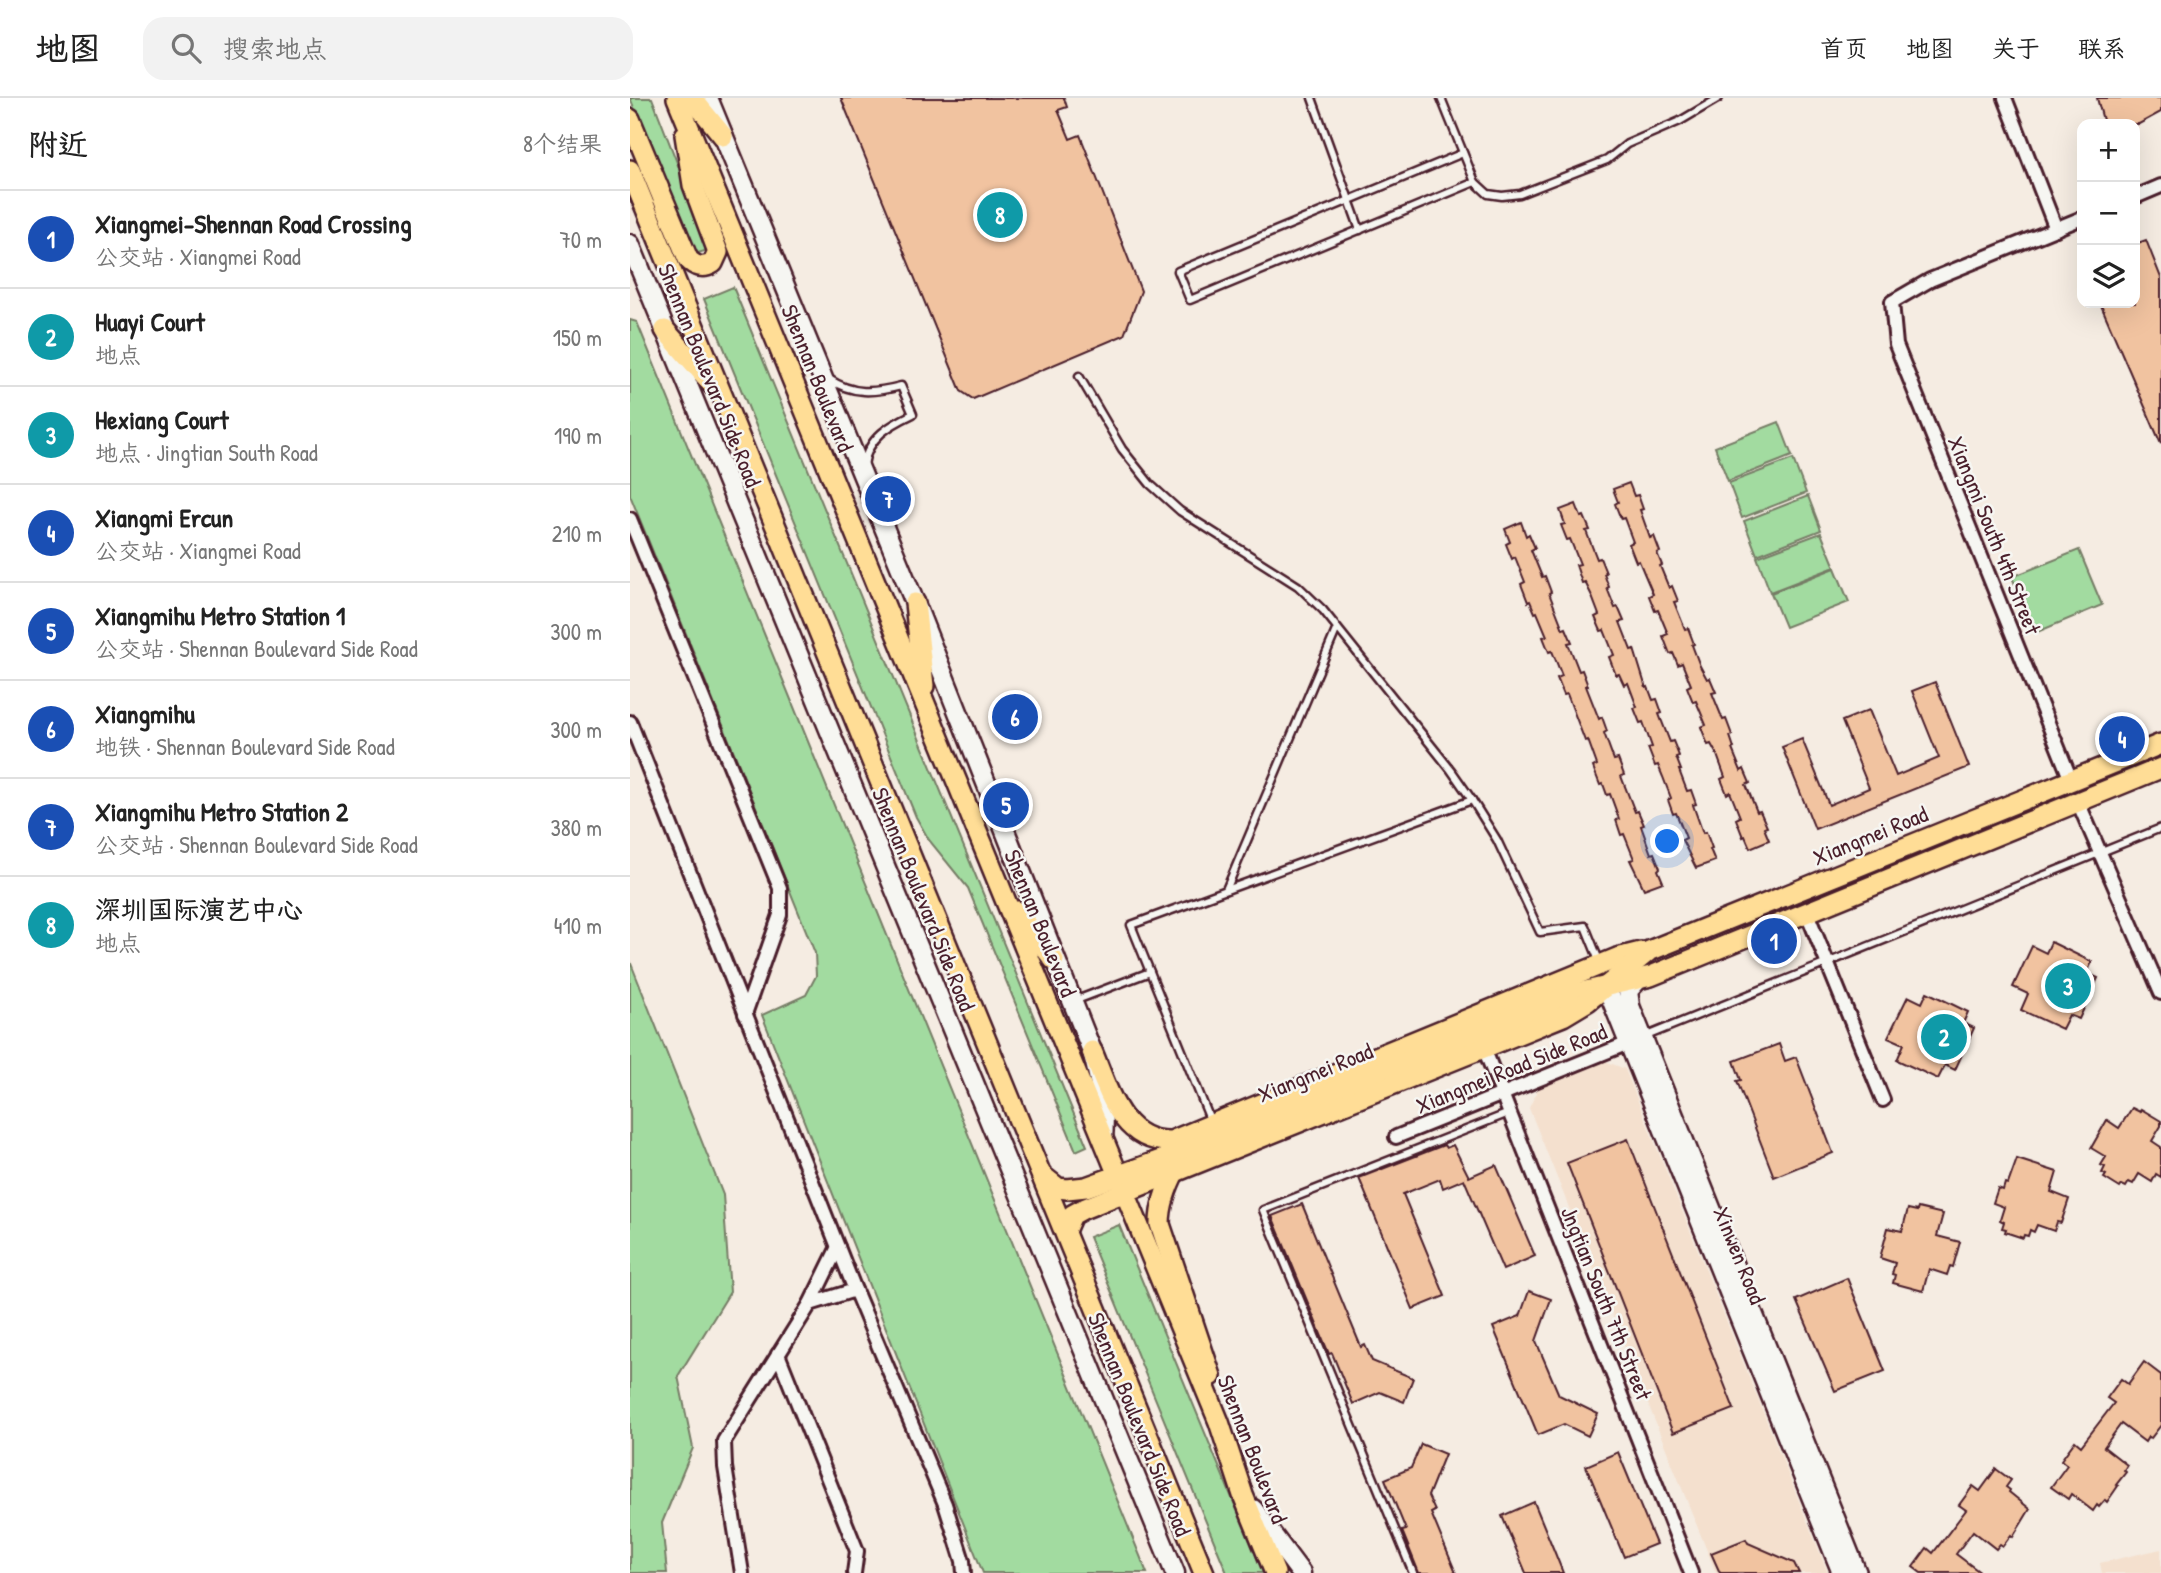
<!DOCTYPE html>
<html lang="zh">
<head>
<meta charset="utf-8">
<style>
	body { margin:0; font-family:"Patrick Hand","LXGW WenKai TC",sans-serif; background:#f2f2f2; color:#222 }
	.controls { position:absolute; right:21px; top:21px; display:grid; overflow:hidden; border-radius:14px; box-shadow:0 7px 28px #0002 }
	.controls button { width:63px; height:63px; display:grid; place-items:center; padding:0; border:0; border-bottom:2px solid #e0e0e0; background:#fff; color:#222; font:35px sans-serif }
	.you { position:absolute; left:1038px; top:744px; width:24px; height:24px; margin:-18px; border:5px solid #fff; border-radius:50%; background:#1a73e8; box-shadow:0 0 0 10px #1a73e833 }
	.badge { display:grid; place-items:center; width:46px; height:46px; border-radius:50%; background:#2563eb; color:#fff; font-size:23px; font-weight:700 }
	.pin { position:absolute; translate:-50% -50%; border:4px solid #fff; box-shadow:0 2px 7px #0006 }
	.list { margin:0; padding:0; list-style:none }
	h2 { display:flex; justify-content:space-between; align-items:center; height:91px; margin:0; padding:0 28px; font-size:30px }
	h2 small { font-size:23px; font-weight:400; color:#767676 }
	.list li { display:grid; grid-template-columns:46px 1fr auto; gap:21px; align-items:center; box-sizing:border-box; height:98px; padding:0 28px; border-top:2px solid #e0e0e0 }
	.list b { display:block; font-size:26px; white-space:nowrap }
	.list p { margin:0; font-size:23px; white-space:nowrap; color:#767676 }
	.list em { font-size:23px; font-style:normal; color:#767676 }
	.icon { flex:none; width:38px; height:38px; fill:none; stroke:currentColor; stroke-width:2; stroke-linecap:round; stroke-linejoin:round }
	.map { position:relative; flex:none; width:1531px; height:1475px; overflow:hidden }
	header { display:flex; align-items:center; gap:42px; box-sizing:border-box; height:98px; padding:0 35px; background:#fff; border-bottom:2px solid #e0e0e0 }
	header strong { font-size:33px }
	nav { display:flex; gap:38px; margin-inline-start:auto; font-size:24px }
	.search { width:490px; height:63px; background:#f2f2f2; display:flex; align-items:center; gap:18px; box-sizing:border-box; padding:0 24px; border-radius:21px; color:#767676; font-size:26px }
	main { display:flex }
	aside { flex:1; background:#fff }
	.map>svg:first-child { display:block }
</style>
</head>
<body>
<header>
<strong>地图</strong>
<div class="search"><svg class="icon" aria-label="search" viewBox="0 0 24 24"><circle cx="10" cy="10" r="6"/><path d="M15 15l6 6"/></svg>搜索地点</div>
<nav><a>首页</a><a>地图</a><a>关于</a><a>联系</a></nav>
</header>
<main>
<aside>
<h2>附近<small>8个结果</small></h2>
<ul class="list">
<li><span class="badge" style="background:#1a4fb4">1</span><div><b>Xiangmei-Shennan Road Crossing</b><p>公交站 · Xiangmei Road</p></div><em>70 m</em></li>
<li><span class="badge" style="background:#0f9aa8">2</span><div><b>Huayi Court</b><p>地点</p></div><em>150 m</em></li>
<li><span class="badge" style="background:#0f9aa8">3</span><div><b>Hexiang Court</b><p>地点 · Jingtian South Road</p></div><em>190 m</em></li>
<li><span class="badge" style="background:#1a4fb4">4</span><div><b>Xiangmi Ercun</b><p>公交站 · Xiangmei Road</p></div><em>210 m</em></li>
<li><span class="badge" style="background:#1a4fb4">5</span><div><b>Xiangmihu Metro Station 1</b><p>公交站 · Shennan Boulevard Side Road</p></div><em>300 m</em></li>
<li><span class="badge" style="background:#1a4fb4">6</span><div><b>Xiangmihu</b><p>地铁 · Shennan Boulevard Side Road</p></div><em>300 m</em></li>
<li><span class="badge" style="background:#1a4fb4">7</span><div><b>Xiangmihu Metro Station 2</b><p>公交站 · Shennan Boulevard Side Road</p></div><em>380 m</em></li>
<li><span class="badge" style="background:#0f9aa8">8</span><div><b>深圳国际演艺中心</b><p>地点</p></div><em>410 m</em></li>
</ul>
</aside>
<div class="map">
<svg width="1531" height="1475" viewBox="0 0 1531 1475">
	<rect width="100%" height="100%" fill="#f5ece2"/>
	<filter id="ink" filterUnits="userSpaceOnUse"><feTurbulence type="fractalNoise" baseFrequency=".0143" numOctaves="2"/><feDisplacementMap in="SourceGraphic" scale="14" xChannelSelector="R" yChannelSelector="G"/><feConvolveMatrix kernelMatrix="1 2 1 2 8 2 1 2 1" color-interpolation-filters="sRGB"/></filter>
	<g filter="url(#ink)">
		<!-- built -->
		<g fill="#f4e0ce">
			<polygon points="975,963 995,971 1198,1475 1086,1475 899,1010 908,991"/>
			<polygon points="1531,1451 1531,1475 1472,1475 1470,1465"/>
		</g>
		<!-- green -->
		<g fill="#a2dba0" stroke="#767d66" stroke-width="2">
			<polygon points="0,0 22,0 78,145 75,153 68,155 61,150"/>
			<polygon points="103,189 457,1048 446,1053 338,790 299,742 286,719 74,201"/>
			<polygon points="0,222 7,224 517,1475 353,1475 132,917 176,897 186,878 185,855 0,397"/>
			<polygon points="1149,324 1162,358 1098,383 1085,349"/>
			<polygon points="1163,361 1176,395 1112,420 1099,385"/>
			<polygon points="1178,398 1191,432 1127,457 1114,423"/>
			<polygon points="1191,435 1205,469 1140,494 1127,459"/>
			<polygon points="1449,452 1472,507 1405,535 1382,479"/>
			<polygon points="1205,470 1219,504 1155,529 1141,495"/>
			<polygon points="0,863 93,1097 100,1194 48,1278 63,1350 32,1425 37,1475 0,1475"/>
			<polygon points="489,1127 633,1475 597,1475 459,1139"/>
		</g>
		<!-- building -->
		<g fill="#f1c3a0" stroke="#4a1f2b" stroke-width="2">
			<polygon points="211,0 434,0 437,9 428,12 440,41 450,37 511,193 494,237 343,301 331,293"/>
			<polygon points="1467,0 1531,0 1531,14 1509,26 1474,26"/>
			<polygon points="1516,142 1531,180 1531,346 1470,205 1505,205 1505,146"/>
			<polygon points="999,385 1004,398 1008,397 1013,411 1010,412 1020,440 1024,438 1030,454 1027,455 1032,467 1030,468 1039,490 1042,488 1048,503 1044,504 1055,531 1058,530 1064,546 1062,547 1070,568 1077,581 1080,580 1086,594 1082,595 1093,622 1096,621 1102,637 1100,638 1104,650 1102,651 1111,673 1114,671 1120,685 1116,687 1127,714 1130,713 1137,729 1134,730 1139,742 1120,750 1115,738 1113,739 1106,721 1110,719 1100,694 1097,696 1091,681 1095,679 1087,657 1081,646 1078,647 1071,629 1076,627 1066,603 1063,604 1057,589 1061,587 1052,565 1048,567 1043,555 1040,556 1033,538 1038,536 1028,512 1025,513 1019,498 1023,496 1014,475 1009,463 1006,464 999,446 1003,444 994,420 991,421 985,406 988,404 983,391"/>
			<polygon points="946,406 951,419 954,418 960,432 956,433 967,461 970,460 976,475 974,476 979,489 977,490 985,510 988,509 994,523 990,524 1001,552 1004,551 1016,590 1018,589 1023,602 1027,601 1032,615 1029,616 1040,644 1043,643 1049,658 1046,659 1051,672 1049,672 1057,693 1061,692 1066,706 1063,707 1073,735 1076,734 1082,750 1080,751 1085,763 1066,770 1052,742 1056,740 1046,715 1043,716 1038,702 1041,700 1033,679 1028,667 1025,668 1018,650 1022,649 1013,624 1010,625 1004,610 1007,609 998,585 994,587 989,576 986,577 979,559 984,557 974,532 971,533 965,519 969,517 961,496 955,484 952,485 946,467 950,466 940,441 937,442 931,427 935,426 930,412"/>
			<polygon points="891,424 896,438 899,436 905,450 901,452 912,479 915,478 921,494 919,495 933,531 936,530 942,544 938,545 949,573 952,572 958,588 956,588 969,621 972,619 977,633 974,635 984,662 988,661 994,677 991,678 1005,714 1008,713 1014,727 1011,728 1021,756 1024,755 1030,770 1028,772 1033,784 1014,791 1000,762 1004,761 994,736 991,737 986,722 989,721 980,696 977,697 973,686 970,687 963,669 967,667 958,642 955,643 937,596 934,597 927,580 932,578 922,553 919,554 913,539 917,538 907,514 905,515 900,503 898,504 891,486 895,484 885,459 882,461 876,446 880,444 875,431"/>
			<polygon points="1305,584 1339,669 1185,731 1152,649 1172,641 1199,707 1239,690 1212,623 1239,612 1266,678 1309,660 1282,593"/>
			<polygon points="1421,844 1462,864 1457,875 1468,880 1449,921 1439,917 1432,931 1391,912 1398,896 1383,889 1402,848 1416,855"/>
			<polygon points="1297,894 1338,914 1333,925 1344,930 1325,972 1315,967 1308,981 1267,962 1274,946 1258,939 1278,898 1292,905"/>
			<polygon points="1149,946 1155,963 1166,959 1203,1055 1144,1079 1107,983 1111,982 1104,963"/>
			<polygon points="1502,1010 1510,1014 1511,1011 1531,1023 1531,1028 1522,1043 1531,1049 1531,1079 1526,1076 1522,1084 1509,1076 1503,1086 1499,1084 1496,1089 1492,1087 1490,1090 1474,1080 1476,1077 1472,1075 1475,1069 1471,1067 1476,1059 1461,1050 1477,1022 1489,1030"/>
			<polygon points="998,1041 1104,1311 1043,1335 937,1065"/>
			<polygon points="814,1047 816,1050 823,1047 839,1079 866,1067 905,1158 873,1172 834,1081 813,1090 810,1081 773,1096 815,1198 783,1211 729,1080"/>
			<polygon points="1387,1061 1427,1074 1421,1094 1439,1101 1431,1125 1427,1124 1424,1133 1407,1127 1404,1134 1400,1132 1398,1138 1394,1137 1393,1140 1375,1134 1376,1131 1372,1130 1374,1124 1370,1122 1374,1109 1363,1105 1368,1090 1373,1092 1375,1085 1378,1086"/>
			<polygon points="672,1106 731,1249 735,1247 742,1263 783,1280 774,1304 750,1294 723,1306 702,1255 699,1256 642,1118"/>
			<polygon points="1288,1110 1313,1116 1307,1138 1330,1144 1323,1169 1320,1168 1317,1177 1299,1171 1293,1193 1263,1185 1265,1177 1262,1176 1265,1165 1250,1160 1258,1130 1272,1133 1278,1111 1287,1113"/>
			<polygon points="1217,1180 1255,1273 1205,1293 1166,1202"/>
			<polygon points="899,1193 921,1201 906,1243 929,1297 968,1316 958,1338 934,1326 908,1337 863,1229 890,1218"/>
			<polygon points="1514,1264 1531,1277 1531,1327 1521,1340 1518,1339 1515,1344 1491,1326 1474,1349 1497,1367 1494,1372 1496,1374 1486,1387 1488,1388 1477,1404 1475,1402 1469,1409 1467,1407 1463,1413 1441,1396 1438,1401 1421,1389 1437,1367 1431,1362 1445,1343 1451,1348 1484,1305 1477,1300 1491,1281 1498,1286"/>
			<polygon points="791,1346 815,1356 798,1398 805,1413 801,1415 826,1475 789,1475 772,1433 776,1432 755,1381 781,1370"/>
			<polygon points="988,1354 1026,1446 994,1459 956,1368"/>
			<polygon points="1366,1371 1381,1382 1376,1389 1380,1392 1379,1394 1400,1411 1383,1439 1381,1437 1373,1448 1370,1446 1366,1451 1343,1433 1326,1456 1351,1475 1291,1475 1283,1469 1297,1450 1303,1455 1336,1412 1329,1407 1343,1388 1350,1393"/>
			<polygon points="904,1404 923,1450 933,1475 896,1475 872,1418"/>
			<polygon points="1116,1441 1118,1445 1164,1465 1169,1475 1090,1475 1081,1455"/>
		</g>
		<g fill="none" stroke-linecap="round" stroke-linejoin="round">
			<defs>
				<g id="lane">
					<polyline points="682,0 730,132"/>
					<polyline points="811,0 845,84 858,96 872,98 890,96 977,62 997,46 1050,23 1089,0"/>
					<polyline points="833,55 548,173 560,202 845,84"/>
					<polyline points="449,278 492,351 520,386 550,413 668,488 693,512 821,672 842,702 867,742 910,834 955,828 970,865"/>
					<path d="M199,281C223,297 244,295 271,288L283,316C260,327 238,339 234,367"/>
					<polyline points="596,792 707,530"/>
					<polyline points="444,903 520,874"/>
					<polyline points="1014,939 1531,730"/>
					<polyline points="581,1024 501,827 842,702"/>
					<polyline points="783,1475 633,1112 879,1015"/>
				</g>
				<g id="street">
					<polyline points="1375,0 1426,131"/>
					<polyline points="1505,99 1531,88"/>
					<polyline points="0,421 150,790 150,817 115,916"/>
					<polyline points="0,624 225,1192 315,1406 333,1463 334,1475"/>
					<polyline points="1441,682 1266,247 1262,204 1300,182 1452,120"/>
					<polyline points="1448,704 1531,895"/>
					<polyline points="1177,815 1253,1002"/>
					<polyline points="854,950 1061,1475"/>
					<polyline points="766,1039 1006,942"/>
					<polyline points="180,1206 225,1192"/>
					<polyline points="148,1256 227,1453 224,1475"/>
					<polyline points="112,1475 95,1369 94,1343 180,1206 208,1149"/>
				</g>
				<g id="secondary">
					<path d="M78,0L285,505L462,953C470,982 476,1010 473,1040"/>
					<polyline points="0,146 545,1475"/>
					<polyline points="1008,882 998,893 1000,908 1227,1475"/>
					<polyline points="976,888 1212,1475"/>
					<polyline points="623,1411 671,1475"/>
				</g>
				<g id="primary">
					<polyline points="47,0 589,1324 613,1397 645,1475"/>
					<polyline points="62,0 93,38"/>
					<path d="M0,21L58,161C65,169 74,171 83,165L88,154L63,87L55,37"/>
					<polyline points="0,72 574,1475"/>
					<polyline points="35,232 83,287"/>
					<polyline points="285,505 294,588"/>
					<polyline points="387,813 424,862"/>
					<path d="M462,953C478,991 491,1045 541,1043L987,860L1011,854"/>
					<path d="M546,1071C537,1088 530,1106 530,1126L581,1278"/>
					<polyline points="413,1078 428,1090 437,1091 456,1089 556,1053 943,896 1021,878 1531,670"/>
					<polyline points="435,1133 442,1117 453,1111 933,918 958,903 1019,853 1531,646"/>
				</g>
			</defs>
			<!-- lane casing -->
			<use href="#lane" stroke="#4a1f2b" stroke-width="11"/>
			<!-- street casing -->
			<use href="#street" stroke="#4a1f2b" stroke-width="18"/>
			<!-- secondary casing -->
			<use href="#secondary" stroke="#4a1f2b" stroke-width="23"/>
			<!-- primary casing -->
			<use href="#primary" stroke="#4a1f2b" stroke-width="24"/>
			<!-- lane -->
			<use href="#lane" stroke="#f6f6f2" stroke-width="6"/>
			<!-- street -->
			<use href="#street" stroke="#f6f6f2" stroke-width="12"/>
			<!-- secondary -->
			<use href="#secondary" stroke="#f6f6f2" stroke-width="18"/>
			<!-- primary -->
			<use href="#primary" stroke="#ffdd96" stroke-width="19"/>
		</g>
	</g>
	<g text-anchor="middle" dominant-baseline="central" stroke-width="5" stroke-linejoin="round" paint-order="stroke">
		<!-- street labels -->
		<g font-size="23" fill="#4a1f2b" stroke="#f6f6f2">
			<text transform="translate(80 277) rotate(68)">Shennan Boulevard Side Road</text>
			<text transform="translate(188 280) rotate(68)">Shennan Boulevard</text>
			<text transform="translate(1365 437) rotate(68)">Xiangmi South 4th Street</text>
			<text transform="translate(1240 737) rotate(-22)">Xiangmei Road</text>
			<text transform="translate(294 801) rotate(68)">Shennan Boulevard Side Road</text>
			<text transform="translate(411 825) rotate(68)">Shennan Boulevard</text>
			<text transform="translate(881 970) rotate(-22)">Xiangmei Road Side Road</text>
			<text transform="translate(685 974) rotate(-22)">Xiangmei Road</text>
			<text transform="translate(1110 1157) rotate(68)">Xinwen Road</text>
			<text transform="translate(977 1205) rotate(68)">Jngtian South 7th Street</text>
			<text transform="translate(510 1326) rotate(68)">Shennan Boulevard Side Road</text>
			<text transform="translate(623 1351) rotate(69)">Shennan Boulevard</text>
		</g>
	</g>
</svg>
<div class="controls">
<button>+</button>
<button>−</button>
<button><svg class="icon" aria-label="layers" viewBox="0 0 24 24"><path d="M12 4l9 5-9 5-9-5zM3 14l9 5 9-5"/></svg></button>
</div>
<div class="you"></div>
<div class="pin badge" style="left:1144px;top:843px;background:#1a4fb4">1</div>
<div class="pin badge" style="left:1314px;top:939px;background:#0f9aa8">2</div>
<div class="pin badge" style="left:1438px;top:888px;background:#0f9aa8">3</div>
<div class="pin badge" style="left:1492px;top:641px;background:#1a4fb4">4</div>
<div class="pin badge" style="left:376px;top:707px;background:#1a4fb4">5</div>
<div class="pin badge" style="left:385px;top:619px;background:#1a4fb4">6</div>
<div class="pin badge" style="left:258px;top:401px;background:#1a4fb4">7</div>
<div class="pin badge" style="left:370px;top:117px;background:#0f9aa8">8</div>
</div>
</main>
</body>
</html>
